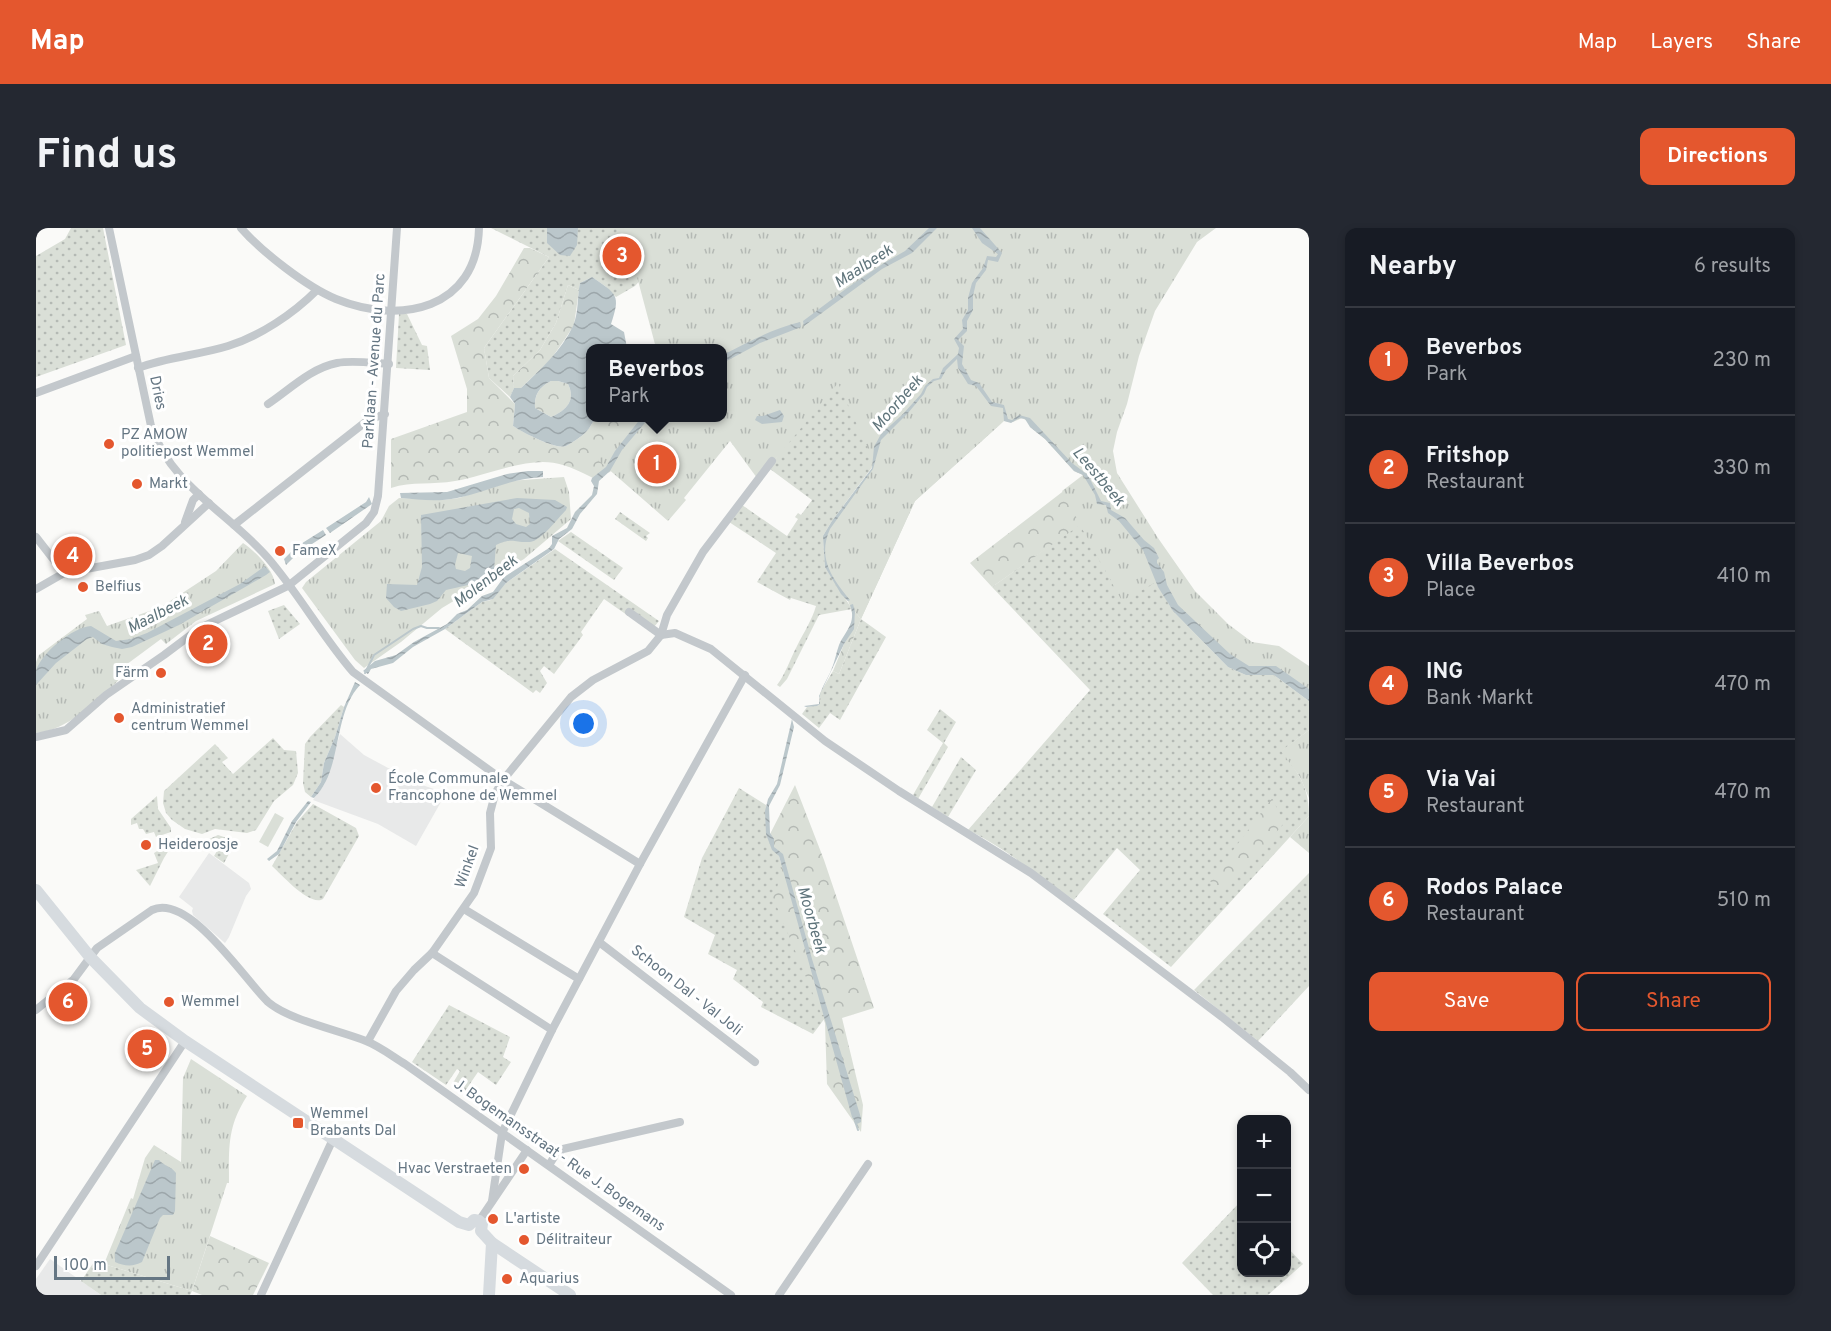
<!DOCTYPE html>
<html lang="en">
<head>
<meta charset="utf-8">
<style>
	body { margin:0; font-family:Overpass,sans-serif; background:#242831; color:#f1f3f6 }
	.controls { position:absolute; right:18px; bottom:18px; display:grid; overflow:hidden; border-radius:12px; box-shadow:0 3px 9px #0003 }
	.controls button { width:54px; height:54px; display:grid; place-items:center; padding:0; border:0; border-bottom:2px solid #363941; background:#171b24; color:#f1f3f6; font:30px sans-serif }
	.scale { position:absolute; left:18px; bottom:15px; width:116px; box-sizing:border-box; padding-left:6px; border:3px solid #657683; border-top:0; font-size:16px; line-height:21px; white-space:nowrap; color:#657683; -webkit-text-stroke:4px #fff; paint-order:stroke }
	.you { position:absolute; left:548px; top:496px; width:21px; height:21px; margin:-15px; border:4px solid #fff; border-radius:50%; background:#1a73e8; box-shadow:0 0 0 9px #1a73e833 }
	.badge { display:grid; place-items:center; width:39px; height:39px; border-radius:50%; background:#e4572e; color:#fff; font-size:20px; font-weight:700 }
	.pin { position:absolute; translate:-50% -50%; border:3px solid #fff; box-shadow:0 2px 6px #0006 }
	.popup { position:absolute; left:550px; top:116px; width:141px; height:78px; box-sizing:border-box; display:grid; place-content:center; border-radius:12px; background:#171b24; filter:drop-shadow(0 2px 4px #0005); font-size:20px; white-space:nowrap; color:#9ea1a6 }
	.popup b { font-size:22px; color:#f1f3f6 }
	.popup::after { content:''; position:absolute; left:50%; top:100%; margin-left:-12px; border:12px solid transparent; border-top-color:#171b24 }
	.list { margin:0; padding:0; list-style:none }
	h2 { display:flex; justify-content:space-between; align-items:center; height:78px; margin:0; padding:0 24px; font-size:26px }
	h2 small { font-size:20px; font-weight:400; color:#9ea1a6 }
	.list li { display:grid; grid-template-columns:39px 1fr auto; gap:18px; align-items:center; box-sizing:border-box; height:108px; padding:0 24px; border-top:2px solid #363941 }
	.list b { display:block; font-size:22px; white-space:nowrap }
	.list p { margin:0; font-size:20px; white-space:nowrap; color:#9ea1a6 }
	.list em { font-size:20px; font-style:normal; color:#9ea1a6 }
	.actions { display:flex; gap:12px; padding:18px 24px }
	.actions a { flex:1; padding:14px 0; border:2px solid #e4572e; border-radius:12px; text-align:center; font-size:21px; color:#e4572e }
	.actions .main { background:#e4572e; color:#fff }
	.icon { flex:none; width:33px; height:33px; fill:none; stroke:currentColor; stroke-width:2; stroke-linecap:round; stroke-linejoin:round }
	.map { position:relative; flex:none; width:1273px; height:1067px; overflow:hidden; border-radius:12px }
	header { display:flex; align-items:center; gap:36px; box-sizing:border-box; height:84px; padding:0 30px; background:#e4572e; color:#fff }
	header strong { font-size:28px }
	nav { display:flex; gap:33px; margin-inline-start:auto; font-size:21px }
	.intro { display:flex; align-items:center; justify-content:space-between; box-sizing:border-box; height:144px; padding:0 36px }
	h1 { margin:0; font-size:42px }
	.button { padding:15px 27px; border-radius:12px; background:#e4572e; color:#fff; font-size:21px; font-weight:700 }
	main { display:flex; gap:36px; padding:0 36px }
	aside { flex:1; background:#171b24; border-radius:12px; box-shadow:0 3px 9px #0003 }
	.map>svg:first-child { display:block }
</style>
</head>
<body>
<header>
<strong>Map</strong>
<nav><a>Map</a><a>Layers</a><a>Share</a></nav>
</header>
<div class="intro"><h1>Find us</h1><a class="button">Directions</a></div>
<main>
<div class="map">
<svg width="1273" height="1067" viewBox="0 0 1273 1067">
	<defs>
		<pattern id="grass-dots" width="8" height="8" patternUnits="userSpaceOnUse" patternTransform="scale(1.5)"><rect width="8" height="8" fill="#dadfd7"/><path d="M2 2h.1M6 6h.1" fill="none" stroke="#b4b9b4" stroke-width="1.8" stroke-linecap="round"/></pattern>
		<pattern id="forest-crowns" width="20" height="18" patternUnits="userSpaceOnUse" patternTransform="scale(1.5)"><rect width="20" height="18" fill="#dadfd7"/><path d="M2 6a3 3 0 1 1 6 0M12 15a3 3 0 1 1 6 0" fill="none" stroke="#b4b9b4"/></pattern>
		<pattern id="park-tufts" width="24" height="20" patternUnits="userSpaceOnUse" patternTransform="scale(1.5)"><rect width="24" height="20" fill="#dadfd7"/><path d="M3 7l-1-3M5 7V3M7 7l1-3M15 17l-1-3M17 17v-4M19 17l1-3" fill="none" stroke="#b4b9b4"/></pattern>
		<pattern id="water-waves" width="16" height="10" patternUnits="userSpaceOnUse" patternTransform="scale(1.5)"><rect width="16" height="10" fill="#bbc7cb"/><path d="M0 5q4-4 8 0t8 0" fill="none" stroke="#9ca6aa"/></pattern>
	</defs>
	<rect width="100%" height="100%" fill="#fafaf8"/>
	<!-- built -->
	<g fill="#e8e9e9">
		<polygon points="304,506 328,527 380,555 410,565 380,618 342,596 277,572 288,557"/>
		<polygon points="173,625 213,655 215,661 210,668 193,709 189,715 157,687 156,683 157,680 143,669"/>
		<polygon points="14,1031 65,1067 0,1067 0,1051"/>
	</g>
	<!-- grass -->
	<g fill="url(#grass-dots)">
		<polygon points="35,0 67,0 90,117 0,149 0,28 29,11"/>
		<polygon points="455,0 616,0 619,36 599,58 580,69 569,58 556,49 544,55 543,62 532,57 520,95 504,122 477,148 478,160 474,169 453,150 448,120 513,29"/>
		<path d="M846,41L837,238L796,293L787,308L789,339L816,381L783,387L751,451L744,459L741,457C750,445 754,431 761,418C768,404 776,392 780,378L755,370L754,372L721,354L740,325L693,294L706,277L751,308L762,291L759,289L762,285L765,287L776,272L734,241Z"/>
		<polygon points="363,86 371,86 386,117 391,118 394,142 360,140"/>
		<polygon points="968,193 879,273 825,391 850,409 804,492 794,485 783,500 766,486 771,479 783,477 784,465 797,443 803,446 825,391 792,339"/>
		<polygon points="584,284 614,305 610,308 612,310 610,313 579,291"/>
		<path d="M1044,296L1120,354L1137,383L1192,439L1210,447H1238L1273,473V502L1246,523C1263,547 1273,558 1273,588L1135,739L1067,686L1104,642L1081,620L1038,672C1003,649 971,621 932,602L1054,462L956,359Z"/>
		<polygon points="535,304 587,340 578,352 522,313"/>
		<polygon points="519,321 623,393 618,399 591,387 568,371 545,404 547,407 518,446 508,438 504,443 511,455 504,465 500,462 497,465 409,401 446,374 455,372 470,355"/>
		<polygon points="248,377 264,396 243,411 232,383"/>
		<polygon points="305,477 308,479 299,509 288,535 285,554 275,569 269,564 267,555 269,516 274,509"/>
		<polygon points="904,481 920,494 908,515 912,519 882,571 877,567 907,515 891,502"/>
		<polygon points="237,510 248,522 260,523 262,545 257,557 238,573 220,602 211,605 179,601 166,606 149,601 136,592 130,585 127,575 128,563 179,516 192,530 186,534 197,546"/>
		<polygon points="925,529 940,542 912,589 896,579"/>
		<polygon points="703,560 730,577 730,605 743,628 789,790 777,806 725,779 727,774 697,751 701,742 672,726 679,707 648,689 666,630"/>
		<polygon points="121,568 122,581 135,600 135,604 120,609 118,604 110,606 107,601 103,601 101,595 95,597 95,591"/>
		<path d="M277,576L320,600L323,608L287,671C274,679 246,647 236,638L261,594Z"/>
		<polygon points="182,607 200,613 188,635 178,628 181,623 167,614"/>
		<polygon points="137,610 140,611 128,630 114,658 100,642 122,635 118,625 125,621 123,616"/>
		<polygon points="1273,645 1273,758 1222,813 1158,762"/>
		<polygon points="413,777 474,809 467,829 475,834 460,857 442,844 429,863 417,855 424,843 421,841 410,857 376,834"/>
		<polygon points="1205,973 1206,1044 1250,1044 1251,1019 1267,1036 1232,1067 1177,1067 1146,1035"/>
		<polygon points="58,1034 66,1039 68,1036 156,1063 154,1067 65,1067 45,1053"/>
	</g>
	<!-- forest -->
	<g fill="url(#forest-crowns)">
		<path d="M488,20H494L513,29L448,120L453,150L479,176L477,198C487,204 519,222 530,218C536,215 545,209 550,204C555,199 556,193 561,190H619L574,244L557,250C547,245 537,240 527,237C495,226 450,248 419,253C397,257 376,253 355,260V211L431,184V161L415,108L442,91L460,68Z"/>
		<polygon points="532,57 543,62 538,97 529,111 515,131 485,160 478,160 477,148 504,122 520,95"/>
		<path d="M515,153H522L532,156C540,172 531,182 515,189L499,180C498,167 503,159 515,153Z"/>
		<polygon points="1047,248 1120,354 1086,373 1044,297 956,359 934,335"/>
		<polygon points="819,384 825,391 803,446 797,443 808,416 817,401"/>
		<polygon points="759,557 788,632 838,780 806,790 827,877 825,904 791,856 789,795 736,667 741,661 746,632 732,610"/>
		<polygon points="1236,570 1248,595 1206,645 1190,660 1181,659 1174,653"/>
		<polygon points="174,1008 233,1035 217,1067 166,1067 156,1063"/>
	</g>
	<!-- park -->
	<g fill="url(#park-tufts)">
		<polygon points="588,0 1180,0 1161,14 1119,83 1103,128 1091,176 1081,204 1077,223 1081,245 1122,310 1159,363 1192,396 1216,414 1243,418 1273,438 1273,473 1238,447 1210,447 1192,439 1137,383 1120,354 1086,373 1026,263 1047,247 1038,243 1009,211 994,199 993,194 986,190 977,194 968,193 879,273 825,391 819,384 816,384 812,373 805,366 789,339 787,308 796,293 836,241 838,234 802,155 738,233 721,250 694,213 648,270 650,272 632,293 562,232 599,190 687,190 687,121 620,120"/>
		<polygon points="528,249 533,264 535,291 488,331 406,380 365,414 328,440 319,432 266,360 270,354 345,293 353,278 363,270 407,272 423,270 473,253"/>
		<path d="M207,315C218,322 238,342 239,356L160,393L130,416L125,411L79,445L83,451L80,455C56,475 33,502 0,505V434L3,427L51,391L49,387L63,383L71,398L125,379L180,343Z"/>
		<polygon points="1273,502 1273,570 1264,549 1245,523"/>
		<polygon points="1273,588 1273,625 1254,609"/>
		<path d="M155,831L211,868C191,899 193,920 193,955H191L156,1063L68,1036L95,970L97,971L109,930L118,917L145,934L147,850Z"/>
	</g>
	<!-- pitch -->
	<polygon fill="#dadfd7" points="239,585 248,590 232,619 223,614"/>
	<!-- water -->
	<g fill="url(#water-waves)" fill-rule="evenodd">
		<polygon points="511,0 542,0 541,17 534,28 524,27 511,15"/>
		<polygon points="893,0 901,0 876,25 846,41 768,98 767,93 811,60 848,35 869,23"/>
		<path d="M936,0H944L966,25L962,34L952,32L950,42L940,55L937,68V82L931,93V103L922,112L928,118L926,136L935,152L943,155L956,174L968,177L972,191L976,192L983,187L994,190L1036,235L1052,247L1065,273L1074,275L1075,282L1089,290L1108,312L1118,320L1123,330L1121,332V335L1128,344L1131,357L1142,377L1194,426L1213,438H1240L1273,461V473L1238,447H1210L1192,439L1137,383L1122,359L1107,322L1083,293L1072,285L1070,277L1061,276L1059,267L1047,247L1038,243L1009,211L994,199L989,191L983,190L975,195L968,193L967,180L955,178L940,158L932,156L922,140L921,131L910,142L905,151L898,153L891,159L888,166L872,185L845,212L837,241L794,301C781,330 796,350 814,372L812,373L805,366L789,339L787,308L796,293L836,240L838,219L845,206L867,186L885,166L889,158L897,151L903,150L907,140L922,126L923,120L918,111L927,101L926,92L932,82V70L936,55L947,40L951,28L960,29L962,26L946,15Z"/>
		<path d="M556,49C581,66 585,67 575,96L588,104L591,120L555,121V190H561C556,193 555,199 550,204C545,209 536,215 530,218C520,222 486,204 477,198L479,176L474,169L478,160H485C504,142 526,122 537,98C543,84 541,69 544,55ZM515,153H522L532,156C540,172 531,182 515,189L499,180C498,167 503,159 515,153Z"/>
		<path d="M764,94L765,99L724,115L687,135V127C712,114 736,101 764,94Z"/>
		<polygon points="744,182 748,188 746,194 726,196 719,192 721,188 727,188"/>
		<polygon points="605,190 613,190 586,222 574,243 563,253 561,266 544,286 536,301 523,311 518,321 470,355 457,371 446,374 409,401 377,419 357,435 335,441 332,446 327,443 339,433 360,427 378,414 411,396 421,386 431,382 446,368 457,364 468,349 513,320 516,316 516,308 531,300 539,284 556,267 558,258 555,253 556,250 570,239 579,223"/>
		<path d="M492,243H507V249C476,250 451,264 421,270C403,274 384,272 365,270L364,265L411,264L471,246Z"/>
		<polygon points="333,269 336,276 294,305 290,300 330,274"/>
		<path d="M481,270L519,272L531,279L530,282C522,290 505,313 494,314C478,315 478,309 460,317L458,342L455,347L441,355L410,362L401,373L394,376L365,383L358,379L350,370L351,356L381,357L386,339L385,287ZM483,280L493,285L494,296L490,299L480,296L476,291L478,281ZM422,325L436,328L434,340L429,343L420,341L419,337Z"/>
		<polygon points="287,302 290,307 262,325 250,337 248,331 260,319"/>
		<path d="M229,338L234,344L230,347L143,397L96,419L86,421L76,419L66,416L57,409L51,411L20,435L0,457C0,453 0,447 0,443C5,425 37,399 55,398L80,413L95,411L111,405L204,356Z"/>
		<path d="M817,376L819,384L818,401L808,416L786,462L783,468L784,476L781,478L770,479L768,478L783,476C783,461 791,453 796,440C799,433 800,425 803,417C809,403 821,395 814,377Z"/>
		<path d="M319,454L324,457C296,487 307,542 278,570L275,569L285,554L288,535L299,509L308,479Z"/>
		<polygon points="756,491 758,499 744,557 733,578 734,605 738,611 738,619 747,626 776,731 825,890 825,894 821,896 816,889 743,628 736,622 730,606 729,583 732,571 741,556"/>
		<polygon points="272,573 275,574 260,594 243,626 233,633 231,631 241,623 256,593"/>
		<path d="M119,932H123C128,938 135,938 140,945L139,983L137,987H127L124,990L106,1034C97,1039 88,1038 79,1034V1025Z"/>
	</g>
	<g fill="none" stroke-linecap="round" stroke-linejoin="round">
		<!-- stream -->
		<g stroke="#bbc7cb" stroke-width="2">
			<polyline points="329,445 338,427 377,401 385,398 391,400 403,400"/>
			<polyline points="819,893 822,902"/>
		</g>
		<!-- street -->
		<g stroke="#c3c8cc" stroke-width="8">
			<path d="M73,0L115,198C134,257 194,286 232,330C263,366 286,408 317,444L467,552L604,636"/>
			<path d="M205,0C226,24 271,59 300,71C364,97 441,82 443,0"/>
			<path d="M102,140C131,129 163,127 192,118C224,108 257,86 281,62"/>
			<polyline points="0,165 100,128"/>
			<path d="M232,176C253,162 275,140 301,135C317,132 336,135 353,136"/>
			<polyline points="149,294 157,272 163,266"/>
			<polyline points="198,297 332,192 349,186"/>
			<polyline points="0,309 28,345"/>
			<polyline points="0,361 28,345 99,332 113,327 126,318 173,275"/>
			<polyline points="593,384 625,407"/>
			<polyline points="625,407 639,405 675,421 789,513 863,563 995,645 1047,684 1186,789 1254,844 1273,862"/>
			<polyline points="0,509 30,502 70,467 128,427 164,400 252,358 330,295 338,284 342,268 361,0"/>
			<polyline points="428,681 543,751"/>
			<polyline points="563,714 719,834"/>
			<polyline points="396,725 516,802"/>
			<path d="M0,782L38,751L61,720L116,682C153,665 208,751 232,774C253,792 302,802 330,813C343,818 356,828 369,836L695,1067"/>
			<polyline points="332,813 360,763 378,742 396,725 438,665 455,620 454,585 459,566 467,552 535,469 557,452 612,423 625,407 631,387 667,324 736,233"/>
			<polyline points="513,937 520,926 527,921 644,894"/>
			<polyline points="456,973 466,905 516,802 604,636 709,447"/>
			<polyline points="443,993 491,922"/>
			<polyline points="0,1038 149,813"/>
			<polyline points="225,1067 297,911"/>
			<polyline points="743,1067 832,936"/>
		</g>
		<!-- secondary -->
		<g stroke="#d6dbdf" stroke-width="12">
			<polyline points="0,662 54,729 104,780 149,813 423,994 433,997 438,992 443,993 446,996 445,1003 456,1015 534,1067"/>
			<polyline points="453,1067 456,1015"/>
		</g>
	</g>
	<!-- markers -->
	<g fill="#e4572e" stroke="#fff" stroke-width="2">
		<circle cx="73" cy="216" r="6"/>
		<circle cx="101" cy="256" r="6"/>
		<circle cx="244" cy="323" r="6"/>
		<circle cx="47" cy="359" r="6"/>
		<circle cx="125" cy="445" r="6"/>
		<circle cx="83" cy="490" r="6"/>
		<circle cx="340" cy="560" r="6"/>
		<circle cx="110" cy="617" r="6"/>
		<circle cx="133" cy="774" r="6"/>
		<rect x="256" y="889" width="12" height="12" rx="3"/>
		<circle cx="488" cy="941" r="6"/>
		<circle cx="457" cy="991" r="6"/>
		<circle cx="488" cy="1012" r="6"/>
		<circle cx="471" cy="1051" r="6"/>
	</g>
	<g text-anchor="middle" dominant-baseline="central" stroke-width="6" stroke-linejoin="round" paint-order="stroke">
		<!-- street labels -->
		<g font-size="15" fill="#657683" stroke="#fff">
			<text transform="translate(339 133) rotate(-86)">Parklaan - Avenue du Parc</text>
			<text transform="translate(121 165) rotate(78)">Dries</text>
			<text transform="translate(432 639) rotate(-70)">Winkel</text>
			<text transform="translate(650 763) rotate(38)">Schoon Dal - Val Joli</text>
			<text transform="translate(523 928) rotate(35)">J. Bogemansstraat - Rue J. Bogemans</text>
		</g>
		<!-- poi labels -->
		<g font-size="15" fill="#657683" stroke="#fff" text-anchor="start">
			<text x="85" y="207">PZ AMOW<tspan x="85" dy="17">politiepost Wemmel</tspan></text>
			<text x="113" y="256">Markt</text>
			<text x="256" y="323">FameX</text>
			<text x="59" y="359">Belfius</text>
			<text x="113" y="445" text-anchor="end">Färm</text>
			<text x="95" y="481">Administratief<tspan x="95" dy="17">centrum Wemmel</tspan></text>
			<text x="352" y="551">École Communale<tspan x="352" dy="17">Francophone de Wemmel</tspan></text>
			<text x="122" y="617">Heideroosje</text>
			<text x="145" y="774">Wemmel</text>
			<text x="274" y="886">Wemmel<tspan x="274" dy="17">Brabants Dal</tspan></text>
			<text x="476" y="941" text-anchor="end">Hvac Verstraeten</text>
			<text x="469" y="991">L'artiste</text>
			<text x="500" y="1012">Délitraiteur</text>
			<text x="483" y="1051">Aquarius</text>
		</g>
		<!-- water labels -->
		<g font-size="16" font-style="italic" fill="#60757c" stroke="#fff">
			<text transform="translate(828 39) rotate(-33)">Maalbeek</text>
			<text transform="translate(862 176) rotate(-49)">Moorbeek</text>
			<text transform="translate(1062 249) rotate(50)">Leestbeek</text>
			<text transform="translate(450 354) rotate(-37)">Molenbeek</text>
			<text transform="translate(122 387) rotate(-27)">Maalbeek</text>
			<text transform="translate(775 692) rotate(74)">Moorbeek</text>
		</g>
	</g>
</svg>
<div class="controls">
<button>+</button>
<button>−</button>
<button><svg class="icon" aria-label="locate" viewBox="0 0 24 24"><circle cx="12" cy="12" r="6"/><path d="M12 2v4M12 18v4M2 12h4M18 12h4"/></svg></button>
</div>
<div class="scale">100 m</div>
<div class="you"></div>
<div class="pin badge" style="left:621px;top:236px">1</div>
<div class="popup"><b>Beverbos</b>Park</div>
<div class="pin badge" style="left:172px;top:416px">2</div>
<div class="pin badge" style="left:586px;top:28px">3</div>
<div class="pin badge" style="left:37px;top:328px">4</div>
<div class="pin badge" style="left:111px;top:821px">5</div>
<div class="pin badge" style="left:32px;top:774px">6</div>
</div>
<aside>
<h2>Nearby<small>6 results</small></h2>
<ul class="list">
<li><span class="badge">1</span><div><b>Beverbos</b><p>Park</p></div><em>230 m</em></li>
<li><span class="badge">2</span><div><b>Fritshop</b><p>Restaurant</p></div><em>330 m</em></li>
<li><span class="badge">3</span><div><b>Villa Beverbos</b><p>Place</p></div><em>410 m</em></li>
<li><span class="badge">4</span><div><b>ING</b><p>Bank · Markt</p></div><em>470 m</em></li>
<li><span class="badge">5</span><div><b>Via Vai</b><p>Restaurant</p></div><em>470 m</em></li>
<li><span class="badge">6</span><div><b>Rodos Palace</b><p>Restaurant</p></div><em>510 m</em></li>
</ul>
<div class="actions"><a class="main">Save</a><a>Share</a></div>
</aside>
</main>
</body>
</html>
